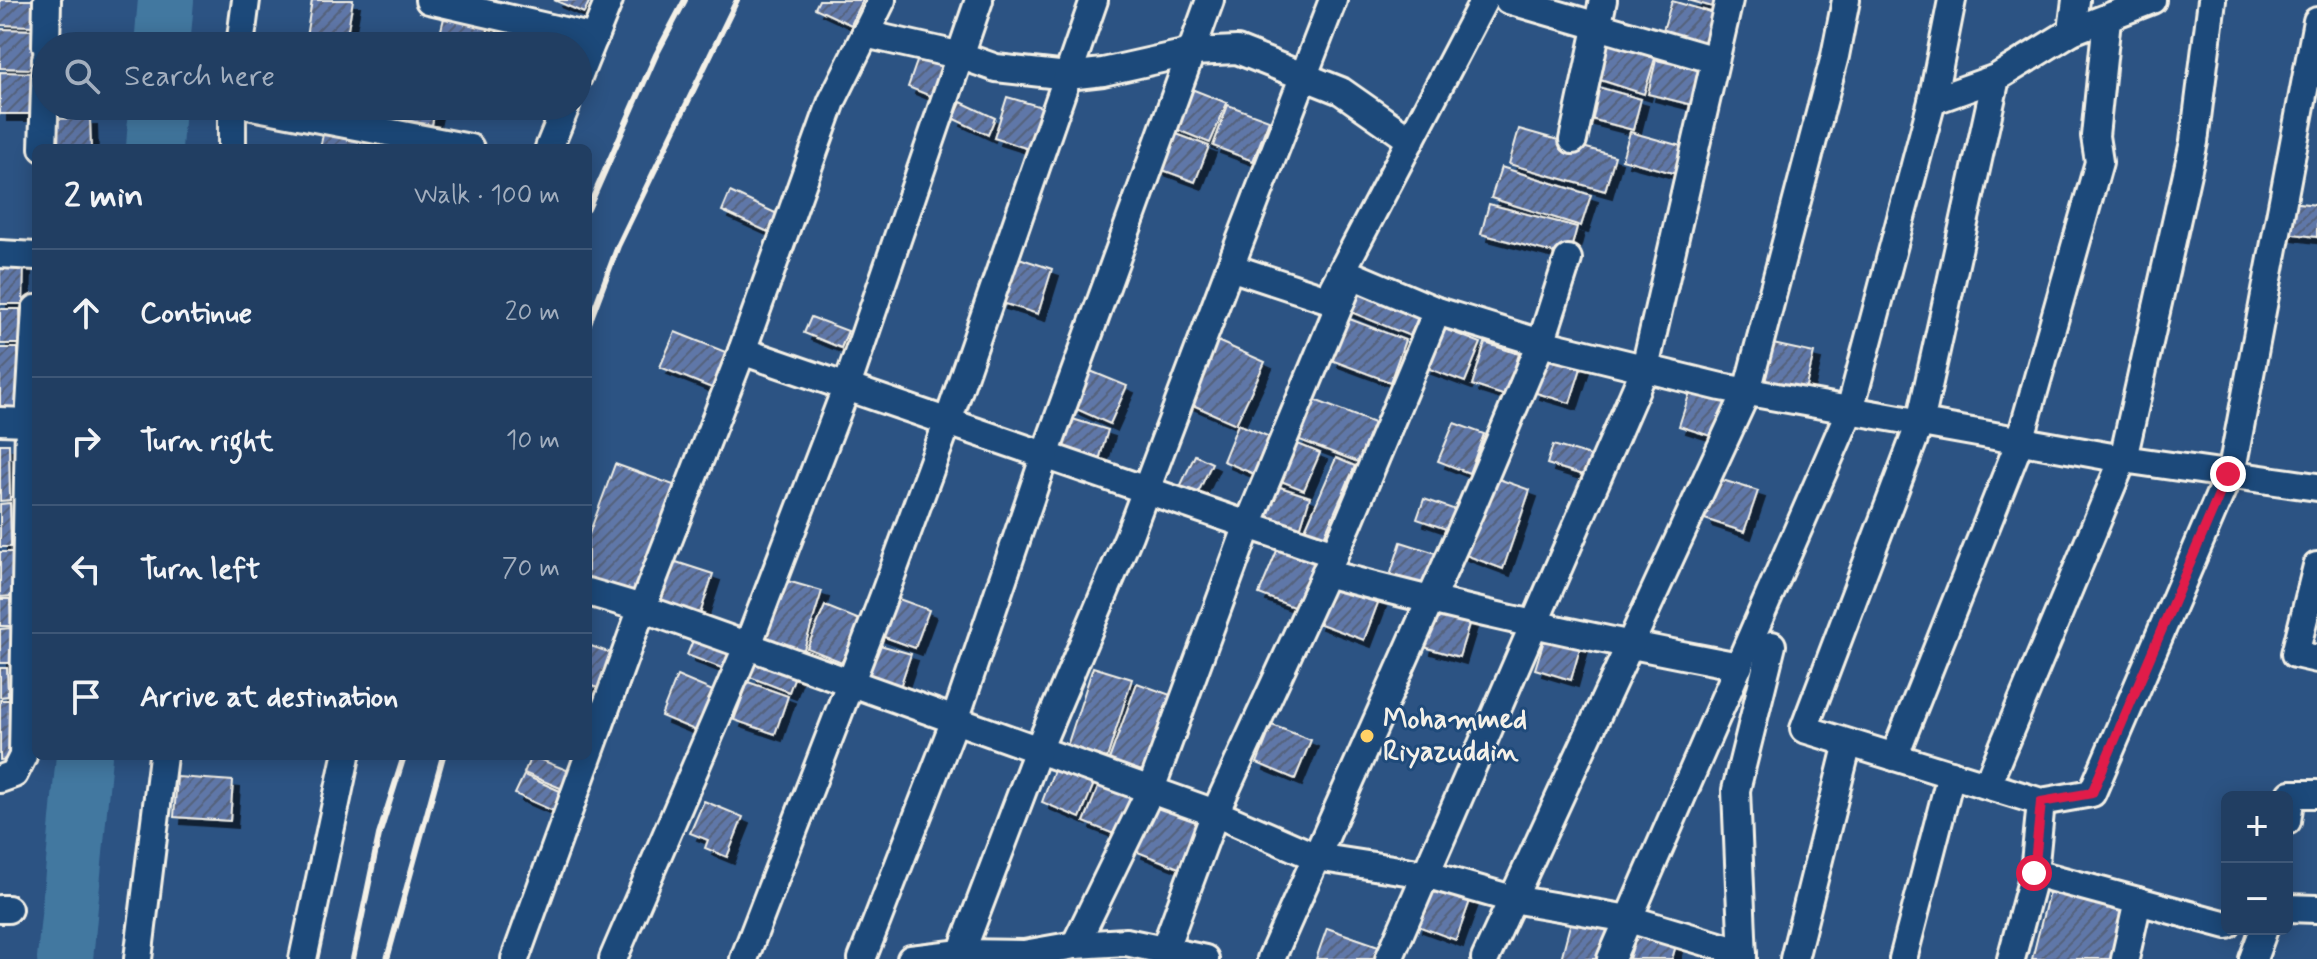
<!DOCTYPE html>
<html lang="en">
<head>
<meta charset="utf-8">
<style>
	body { margin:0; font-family:Mynerve,sans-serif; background:#294568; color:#f1f3f6 }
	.controls { position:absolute; right:24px; bottom:24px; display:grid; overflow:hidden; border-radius:12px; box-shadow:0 4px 20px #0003 }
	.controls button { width:72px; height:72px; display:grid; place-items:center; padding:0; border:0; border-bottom:2px solid #3e5777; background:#213e62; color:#f1f3f6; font:40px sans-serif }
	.stop { position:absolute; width:24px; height:24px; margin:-18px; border:6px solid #e11d48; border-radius:50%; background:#fff }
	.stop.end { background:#e11d48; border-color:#fff; box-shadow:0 2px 8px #0008 }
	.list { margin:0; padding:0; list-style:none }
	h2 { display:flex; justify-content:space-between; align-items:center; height:104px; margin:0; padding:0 32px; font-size:34px }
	h2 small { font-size:26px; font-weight:400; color:#a2aebe }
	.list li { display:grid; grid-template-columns:52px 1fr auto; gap:24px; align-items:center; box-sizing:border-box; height:128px; padding:0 32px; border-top:2px solid #3e5777 }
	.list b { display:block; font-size:30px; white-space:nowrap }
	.list em { font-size:26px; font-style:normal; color:#a2aebe }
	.icon { flex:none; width:44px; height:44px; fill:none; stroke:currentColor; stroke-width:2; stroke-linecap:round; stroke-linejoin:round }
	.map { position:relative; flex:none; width:2317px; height:959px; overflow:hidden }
	.search { position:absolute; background:#213e62; box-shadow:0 4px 20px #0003; left:32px; top:32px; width:560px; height:88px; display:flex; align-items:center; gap:20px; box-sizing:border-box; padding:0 28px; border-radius:44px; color:#a2aebe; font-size:30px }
	.panel { position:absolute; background:#213e62; box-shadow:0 4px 20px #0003; left:32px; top:144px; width:560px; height:616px; border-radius:12px }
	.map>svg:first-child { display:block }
</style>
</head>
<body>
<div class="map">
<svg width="2317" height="959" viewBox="0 0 2317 959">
	<defs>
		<pattern id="building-hatch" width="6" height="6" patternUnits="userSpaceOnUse" patternTransform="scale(2)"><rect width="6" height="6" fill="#5f77a8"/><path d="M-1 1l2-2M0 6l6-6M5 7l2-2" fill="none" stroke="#55627c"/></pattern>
		<filter id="shadow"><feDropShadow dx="7" dy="7" stdDeviation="0" flood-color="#0009"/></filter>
	</defs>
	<rect width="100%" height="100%" fill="#2c5383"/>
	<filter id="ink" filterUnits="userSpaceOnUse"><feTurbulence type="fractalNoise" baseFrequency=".0125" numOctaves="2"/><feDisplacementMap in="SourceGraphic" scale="16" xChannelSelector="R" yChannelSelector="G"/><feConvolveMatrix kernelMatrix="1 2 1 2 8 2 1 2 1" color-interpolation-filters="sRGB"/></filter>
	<g filter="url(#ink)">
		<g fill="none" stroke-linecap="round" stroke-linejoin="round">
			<!-- river -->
			<g stroke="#4378a0" stroke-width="56">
				<polyline points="162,46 166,0"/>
				<polyline points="154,148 157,106"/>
				<polyline points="65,959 84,756"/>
			</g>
		</g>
		<!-- building -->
		<g fill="url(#building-hatch)" stroke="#f4f1e8" stroke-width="2" filter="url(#shadow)">
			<polygon points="0,0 37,0 36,26 0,25"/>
			<polygon points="312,0 353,0 345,46 305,43"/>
			<polygon points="554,0 590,0 584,13"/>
			<polygon points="819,0 863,0 851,25 815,8"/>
			<polygon points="1688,0 1726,0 1723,10"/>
			<polygon points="1672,1 1724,16 1712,55 1660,40"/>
			<polygon points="446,10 490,22 484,46 437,46"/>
			<polygon points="499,26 537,35 534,46 493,46"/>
			<polygon points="0,29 35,30 34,69 0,68"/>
			<polygon points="543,35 571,43 570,46 540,46"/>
			<polygon points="1603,41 1655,58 1644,94 1591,77"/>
			<polygon points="921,50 946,59 933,97 908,87"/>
			<polygon points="1656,60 1704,71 1696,106 1648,94"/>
			<polygon points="0,72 35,73 34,114 0,114"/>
			<polygon points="1591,85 1641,99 1633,130 1583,117"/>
			<polygon points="1189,88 1227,103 1210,143 1173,128"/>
			<polygon points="1007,97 1045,108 1032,150 994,138"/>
			<polygon points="961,102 995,118 988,135 954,119"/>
			<polygon points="1228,105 1269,120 1253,161 1213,146"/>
			<polygon points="407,106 436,106 432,125 404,120"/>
			<polygon points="90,118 91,148 54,148 53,119"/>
			<polygon points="1519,129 1615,156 1605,191 1509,164"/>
			<polygon points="324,130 382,141 381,148 320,148"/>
			<polygon points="1171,132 1209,146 1195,182 1157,168"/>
			<polygon points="1630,132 1688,148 1680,175 1622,159"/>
			<polygon points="1501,167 1591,195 1581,226 1491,198"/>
			<polygon points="730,192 784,217 775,235 722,211"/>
			<polygon points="2289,202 2317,205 2317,237 2285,233"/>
			<polygon points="1489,204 1577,227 1569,257 1481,234"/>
			<polygon points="1013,256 1052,269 1038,314 999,302"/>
			<polygon points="0,261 24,262 23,304 0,304"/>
			<polygon points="1357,285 1421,311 1410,336 1346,310"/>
			<polygon points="0,309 20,309 21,344 0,344"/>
			<polygon points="811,317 848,331 841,348 804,333"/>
			<polygon points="1347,318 1405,340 1390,382 1331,360"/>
			<polygon points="1439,327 1481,343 1465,382 1424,367"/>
			<polygon points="675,332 728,353 714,389 660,367"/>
			<polygon points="1215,340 1265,362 1236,424 1186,402"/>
			<polygon points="1485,343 1519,354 1506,396 1472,385"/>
			<polygon points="1773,344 1814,353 1805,390 1765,381"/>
			<polygon points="0,348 18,348 19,412 0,412"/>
			<polygon points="1545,354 1582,365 1570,403 1533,392"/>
			<polygon points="1088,370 1127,386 1110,424 1072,407"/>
			<polygon points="1691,389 1729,401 1717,438 1679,426"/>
			<polygon points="1312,399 1374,423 1358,462 1297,439"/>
			<polygon points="1066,417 1108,430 1097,467 1054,454"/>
			<polygon points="1454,423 1484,434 1469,473 1438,461"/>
			<polygon points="1238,424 1270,437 1254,474 1223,461"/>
			<polygon points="1288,440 1320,453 1304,490 1273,478"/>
			<polygon points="0,444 9,444 10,500 0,501"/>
			<polygon points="1553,445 1594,457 1589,477 1547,464"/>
			<polygon points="1195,455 1212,463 1196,497 1179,489"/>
			<polygon points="1336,458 1355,466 1322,541 1303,534"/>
			<polygon points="615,464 682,488 641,600 588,580 588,537"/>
			<polygon points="1487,475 1530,490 1503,569 1460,553"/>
			<polygon points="1719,479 1758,491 1744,532 1705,519"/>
			<polygon points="1274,485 1310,497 1299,532 1262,520"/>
			<polygon points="1424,499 1456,510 1449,530 1417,519"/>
			<polygon points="10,503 11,547 0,547 0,504"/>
			<polygon points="1401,542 1442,555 1429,595 1388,582"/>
			<polygon points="1278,548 1314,563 1296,608 1259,594"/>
			<polygon points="0,552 12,552 13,596 0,597"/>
			<polygon points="673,561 713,574 700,614 661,602"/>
			<polygon points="784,580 822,591 803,652 765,640"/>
			<polygon points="1331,582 1379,600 1364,640 1315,622"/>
			<polygon points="888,595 929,610 915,648 873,633"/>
			<polygon points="0,599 10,599 11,626 0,626"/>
			<polygon points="825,606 860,620 842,662 807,648"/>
			<polygon points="1434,611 1470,621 1459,657 1424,647"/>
			<polygon points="11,628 11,663 0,663 0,629"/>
			<polygon points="1547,631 1582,641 1571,680 1535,669"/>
			<polygon points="696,633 735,650 727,670 687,655"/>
			<polygon points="873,643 911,654 898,693 860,681"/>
			<polygon points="588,645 617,655 605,690 588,685"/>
			<polygon points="759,655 797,670 789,692 750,677"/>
			<polygon points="1093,667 1132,679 1107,758 1067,746"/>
			<polygon points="0,668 7,668 8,696 0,697"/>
			<polygon points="677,676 720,694 704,734 661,716"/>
			<polygon points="748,682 788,696 775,734 734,720"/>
			<polygon points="1137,683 1176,697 1147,774 1109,760"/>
			<polygon points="0,700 9,700 10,759 0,760"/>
			<polygon points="1272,725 1311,740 1295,779 1257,763"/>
			<polygon points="531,756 577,774 570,792 524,773"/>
			<polygon points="1056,765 1095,781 1080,818 1042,802"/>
			<polygon points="524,775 569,795 560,814 515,794"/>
			<polygon points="177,777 233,781 230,821 174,817"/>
			<polygon points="1101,780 1141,796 1124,838 1084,822"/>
			<polygon points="1157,796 1206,816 1184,870 1135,851"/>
			<polygon points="704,801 743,817 727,857 705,848 708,840 690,833"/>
			<polygon points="1430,883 1471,898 1456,940 1415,925"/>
			<polygon points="2049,892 2130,912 2118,959 2032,959"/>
			<polygon points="1571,921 1613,932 1605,959 1561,959"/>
			<polygon points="1327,928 1384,948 1381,959 1316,959"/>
			<polygon points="1638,931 1677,942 1672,959 1629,959"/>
		</g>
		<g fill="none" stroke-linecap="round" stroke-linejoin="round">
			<defs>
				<g id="street">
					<polyline points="429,0 594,38"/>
					<polyline points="1508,0 1715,60"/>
					<polyline points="2152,0 2072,31 1996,78 1920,423 1804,729 2041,802 2092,793 2233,464 2317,21"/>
					<polyline points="2072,31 2076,0"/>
					<polyline points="865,34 962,56 996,68 1068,76 1103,72 1192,52 1237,50 1341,91 1411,140"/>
					<polyline points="46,46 47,0"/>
					<polyline points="240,46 246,0"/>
					<polyline points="578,77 609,0"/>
					<polyline points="1932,101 1996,78"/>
					<polyline points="252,106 470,148"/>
					<polyline points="1573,140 1603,0"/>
					<polyline points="43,148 46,59"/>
					<polyline points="232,148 232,106"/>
					<polyline points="549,148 566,106"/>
					<polyline points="0,254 36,256"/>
					<polyline points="1230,267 1333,0"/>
					<polyline points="1352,275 1248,525 742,351 642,608 1215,813 1348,524 1437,311"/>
					<polyline points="1333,288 1484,0"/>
					<polyline points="742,351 832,101 882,0"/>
					<polyline points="0,421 29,422"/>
					<polyline points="2317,566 2295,654 2317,659"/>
					<path d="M1325,573C1462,610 1600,640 1739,666"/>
					<polyline points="1894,757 2020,441 2099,162 2095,136 2107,19"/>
					<polyline points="0,779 14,774 23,756 29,422 36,309"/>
					<polyline points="1987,785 2123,459 2317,487"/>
					<polyline points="2287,821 2291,794 2317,794"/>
					<polyline points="2034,873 2227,925"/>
					<polyline points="2287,908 2317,909"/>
					<polyline points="0,909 8,909"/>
					<polyline points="1075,945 1151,789 1248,525 1334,554"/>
					<polyline points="1165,948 1215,813 1316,857 1425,874 1512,899 1629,919 1743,953 1740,959"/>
					<polyline points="961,953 1038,750 1129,535 1230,267 1327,299 1352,275 1437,311 1541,343 1721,387 2123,459 2194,142 2212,0"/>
					<polyline points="138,959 163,756"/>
					<polyline points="303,959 346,756"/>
					<polyline points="515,959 642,608 588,592"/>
					<polyline points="613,959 748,645 847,386 979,0"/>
					<polyline points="744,959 883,598 948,421 1094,0"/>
					<polyline points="862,959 955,720 1045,455 1210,0"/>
					<polyline points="911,959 961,953 1024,954 1075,945 1126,942 1205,959"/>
					<polyline points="1271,959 1470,511 1541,343 1568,259"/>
					<polyline points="1389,959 1645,368 1729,0"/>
					<polyline points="1485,959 1747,391 1835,56 1846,0"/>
					<polyline points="1611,959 1850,410 1932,101 1952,0"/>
					<polyline points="1743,959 1736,790 1772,645"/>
					<polyline points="1794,959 1848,743"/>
					<polyline points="1903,959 1951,774"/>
					<polyline points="2011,959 2034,873 2041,802"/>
					<polyline points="2125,959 2138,901"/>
					<polyline points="2253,959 2264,929"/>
				</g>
			</defs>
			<!-- street casing -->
			<use href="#street" stroke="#f4f1e8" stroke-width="32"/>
			<!-- street -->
			<use href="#street" stroke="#1f4a7a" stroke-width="26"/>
			<!-- rail -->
			<g stroke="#f4f1e8" stroke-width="6">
				<polyline points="588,209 656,55 685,0"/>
				<polyline points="588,326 618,246 737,0"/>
				<polyline points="353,959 379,835 404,756"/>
				<polyline points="387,959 443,756"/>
			</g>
		</g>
	</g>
	<g fill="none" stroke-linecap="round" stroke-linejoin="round" filter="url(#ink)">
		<!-- route -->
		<polyline stroke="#e11d48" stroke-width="10" points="2034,873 2041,802 2092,793 2228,474"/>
	</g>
	<!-- markers -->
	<circle fill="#ffd166" stroke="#1f4a7a" stroke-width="3" cx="1367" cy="736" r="8"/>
	<g text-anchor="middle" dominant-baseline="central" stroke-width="6" stroke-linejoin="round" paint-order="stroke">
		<!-- poi labels -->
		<g font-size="28" font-weight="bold" fill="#f4f1e8" stroke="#1f4a7a" text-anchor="start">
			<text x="1383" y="720">Mohammed<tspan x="1383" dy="32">Riyazuddin</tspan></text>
		</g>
	</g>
</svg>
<div class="controls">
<button>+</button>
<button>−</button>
</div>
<div class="stop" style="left:2034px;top:873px"></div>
<div class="stop end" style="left:2228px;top:474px"></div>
<div class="search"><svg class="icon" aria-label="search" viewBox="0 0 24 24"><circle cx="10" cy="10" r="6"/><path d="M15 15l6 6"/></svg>Search here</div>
<section class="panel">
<h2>2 min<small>Walk · 100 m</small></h2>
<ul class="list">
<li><svg class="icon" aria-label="ahead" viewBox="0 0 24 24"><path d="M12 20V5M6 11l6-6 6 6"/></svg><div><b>Continue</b></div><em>20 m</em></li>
<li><svg class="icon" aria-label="right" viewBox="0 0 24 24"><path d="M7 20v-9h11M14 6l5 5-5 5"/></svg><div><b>Turn right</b></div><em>10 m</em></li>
<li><svg class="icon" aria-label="left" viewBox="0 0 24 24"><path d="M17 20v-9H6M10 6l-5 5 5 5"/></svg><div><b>Turn left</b></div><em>70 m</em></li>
<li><svg class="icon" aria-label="arrive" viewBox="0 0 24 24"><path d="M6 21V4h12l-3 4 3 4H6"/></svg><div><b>Arrive at destination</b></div></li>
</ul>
</section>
</div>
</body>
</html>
